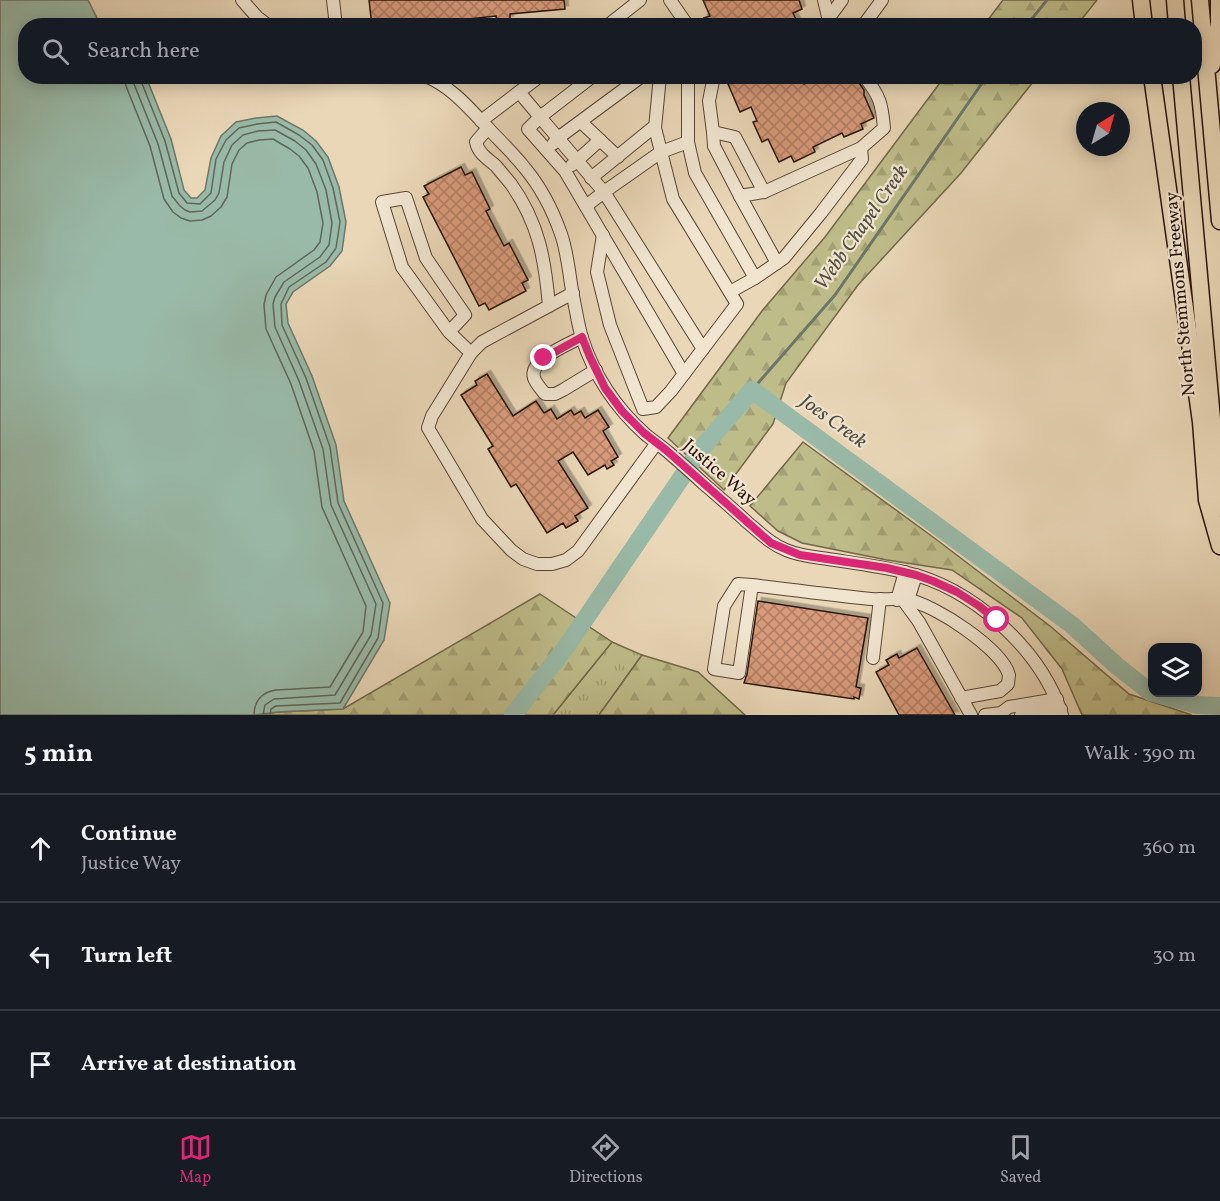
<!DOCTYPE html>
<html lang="en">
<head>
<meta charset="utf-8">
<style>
	body { margin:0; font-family:Vollkorn,serif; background:#20242c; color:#f1f3f6 }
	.controls { position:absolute; right:18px; bottom:18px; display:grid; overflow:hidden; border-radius:12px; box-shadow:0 3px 15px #0003 }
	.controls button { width:54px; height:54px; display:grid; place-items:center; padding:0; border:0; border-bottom:2px solid #363941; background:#171b24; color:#f1f3f6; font:30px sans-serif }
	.compass { position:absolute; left:1076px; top:102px; width:54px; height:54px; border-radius:50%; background:#171b24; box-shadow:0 3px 15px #0003; rotate:37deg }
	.stop { position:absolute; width:18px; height:18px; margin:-14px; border:4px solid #db2777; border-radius:50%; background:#fff }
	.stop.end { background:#db2777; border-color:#fff; box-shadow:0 2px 6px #0008 }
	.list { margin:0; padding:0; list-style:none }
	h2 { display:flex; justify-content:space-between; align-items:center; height:78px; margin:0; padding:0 24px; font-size:26px }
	h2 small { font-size:20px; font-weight:400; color:#9ea1a6 }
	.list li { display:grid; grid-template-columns:39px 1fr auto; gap:18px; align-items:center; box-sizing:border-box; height:108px; padding:0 24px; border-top:2px solid #363941 }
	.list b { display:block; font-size:22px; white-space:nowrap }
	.list p { margin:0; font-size:20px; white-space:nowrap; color:#9ea1a6 }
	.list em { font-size:20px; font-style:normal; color:#9ea1a6 }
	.icon { flex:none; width:33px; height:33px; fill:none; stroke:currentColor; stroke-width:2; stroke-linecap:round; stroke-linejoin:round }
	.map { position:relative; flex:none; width:1220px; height:715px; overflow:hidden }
	.search { position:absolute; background:#171b24; box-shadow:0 3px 15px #0003; left:18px; right:18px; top:18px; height:66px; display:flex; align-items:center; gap:15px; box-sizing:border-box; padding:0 21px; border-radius:24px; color:#9ea1a6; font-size:22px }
	.sheet { height:402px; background:#171b24 }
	nav { display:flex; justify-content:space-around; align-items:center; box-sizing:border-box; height:84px; border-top:2px solid #363941; background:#171b24; font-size:16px; color:#9ea1a6 }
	nav a { display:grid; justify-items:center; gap:3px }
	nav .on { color:#db2777 }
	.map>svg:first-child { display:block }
</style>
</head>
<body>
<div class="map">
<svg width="1220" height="715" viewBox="0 0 1220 715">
	<defs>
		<pattern id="grass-tufts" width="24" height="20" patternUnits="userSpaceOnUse" patternTransform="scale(1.5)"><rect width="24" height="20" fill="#bebc89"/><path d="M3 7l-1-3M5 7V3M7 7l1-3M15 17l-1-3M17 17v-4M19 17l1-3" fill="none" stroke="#a3a175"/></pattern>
		<pattern id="forest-firs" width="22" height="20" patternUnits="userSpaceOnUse" patternTransform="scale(1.5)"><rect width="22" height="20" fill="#bebc89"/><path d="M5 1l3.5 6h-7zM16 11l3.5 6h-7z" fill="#a3a175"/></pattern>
		<pattern id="building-cross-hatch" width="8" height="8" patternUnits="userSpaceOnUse" patternTransform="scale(1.5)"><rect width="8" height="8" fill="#d79a7a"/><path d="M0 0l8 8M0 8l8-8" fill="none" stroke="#ae7c62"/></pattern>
		<filter id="shadow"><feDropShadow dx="3.5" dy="-3.5" stdDeviation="0" flood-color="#0004"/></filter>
	</defs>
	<rect width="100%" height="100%" fill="#e9d7b7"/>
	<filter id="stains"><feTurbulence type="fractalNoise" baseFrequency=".00333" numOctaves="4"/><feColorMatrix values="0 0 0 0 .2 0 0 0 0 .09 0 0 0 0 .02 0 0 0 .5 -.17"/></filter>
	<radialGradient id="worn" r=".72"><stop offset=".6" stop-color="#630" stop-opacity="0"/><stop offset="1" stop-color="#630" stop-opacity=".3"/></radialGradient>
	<!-- grass -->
	<polygon fill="url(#grass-tufts)" stroke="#73684a" stroke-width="1.5" points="612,642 642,655 599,715 553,715"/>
	<!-- forest -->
	<g fill="url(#forest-firs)" stroke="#73684a" stroke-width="1.5">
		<polygon points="1003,0 1097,0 1077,25 984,25"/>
		<polygon points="945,76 1037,77 961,173 858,285 786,383 773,424 724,490 668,438 762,311 825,237"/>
		<polygon points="803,442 937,540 1050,626 1129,694 1192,715 1082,715 1062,669 1022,618 952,570 887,560 802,543 778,531 750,506"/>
		<polygon points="540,594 612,642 553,715 254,715 278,712 343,709"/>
		<polygon points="642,655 698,672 745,715 599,715"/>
	</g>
	<!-- water -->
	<polygon fill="#99baa8" stroke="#6c7769" stroke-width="1.5" points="0,0 88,0 97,18 107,25 26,26 26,76 146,77 171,139 184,190 191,198 197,198 205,190 211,158 221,136 236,122 256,118 277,116 303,130 316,141 328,157 339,187 346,222 342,251 330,266 293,292 286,304 288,323 312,376 336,445 344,501 390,603 384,640 343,709 278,712 254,715 0,715"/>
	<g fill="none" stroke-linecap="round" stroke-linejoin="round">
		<!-- shore -->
		<g stroke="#606659" stroke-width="1.5">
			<path d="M124,76L126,86L150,146L164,199L173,212L181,218L190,221L202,220L211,216L221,207L227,197L232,164L239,150L247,143L259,140L273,139L290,149L299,156L308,168L317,192L323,223L320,242L314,250L276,277L266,295L264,305L266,329L291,384L314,451L322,507L366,606L363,632L330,687L276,690C262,692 254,701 254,715"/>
			<polyline points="133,76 134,84 158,144 172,196 180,206 185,210 190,212 202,211 215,200 219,193 224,162 232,145 243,135 258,131 275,130 295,141 306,150 316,164 326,190 332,223 329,245 320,257 284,282 275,297 273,304 275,327 299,381 323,449 331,505 376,604 371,635 335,695 274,699 265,705 263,715"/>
			<polyline points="141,76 141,81 165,141 179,193 187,203 200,204 211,193 216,159 226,140 239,128 257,124 276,122 299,135 312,145 323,160 333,188 340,222 336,248 326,262 289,287 281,304 282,325 306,378 330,447 338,503 383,603 378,638 340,703 276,706 271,709 270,715"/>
		</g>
		<!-- stream -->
		<g stroke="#6c7769" stroke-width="3">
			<polyline points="1026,26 1047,0"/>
			<polyline points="752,390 835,295 987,76"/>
		</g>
		<!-- river -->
		<polyline stroke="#99baa8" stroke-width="18" points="513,715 564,650 701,449 752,390 1072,625 1117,666 1150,692 1197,705 1220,706"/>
	</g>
	<!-- building -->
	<g fill="url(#building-cross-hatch)" stroke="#28130a" stroke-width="1.5" filter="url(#shadow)">
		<polygon points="369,0 564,0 565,9 510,14 510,19 497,21 496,16 403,26 372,26"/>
		<polygon points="703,0 799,0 802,9 793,13 799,26 708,26 704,18 710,16"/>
		<polygon points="736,76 801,76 804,84 822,76 839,76 841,81 848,79 857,80 864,90 864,95 874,118 861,124 863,129 844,137 842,133 813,147 815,152 794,162 791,156 779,162 768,139 762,142 753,122 757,121 751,107 740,112 728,84 738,80"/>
		<polygon points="461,167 465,175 472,172 490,209 486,211 504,246 509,243 528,280 522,283 526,291 489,310 485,303 479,306 423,197 429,194 424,186"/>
		<polygon points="487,374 513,416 536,401 544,413 551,409 557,419 571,410 574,415 581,411 585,418 598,410 609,427 603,431 618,457 611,461 614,465 607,469 605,465 588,475 573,452 558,461 588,508 575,516 578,521 566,528 563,523 547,533 516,484 511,487 488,449 493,446 461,395 477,385 475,381"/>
		<polygon points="758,601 868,618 856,687 861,688 859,699 854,697 854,699 744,683 747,674"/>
		<polygon points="917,648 955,715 899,715 876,672 889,665 886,660 897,654 899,658"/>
	</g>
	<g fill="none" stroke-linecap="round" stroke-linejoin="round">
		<defs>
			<g id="minor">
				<polyline points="242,0 257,17 269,26"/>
				<polyline points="333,0 336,26"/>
				<polyline points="670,0 688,26"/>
				<polyline points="824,0 830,26"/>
				<polyline points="828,19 842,0"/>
				<polyline points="607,26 640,0"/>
				<polyline points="863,26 882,0"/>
				<path d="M425,76C451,86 470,109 488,128C500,141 513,153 524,167C540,186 553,211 561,234C568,254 569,275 573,296C576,310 578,325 582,338C594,375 616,408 645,434C652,440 660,445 668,452C680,462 692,473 704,484C718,496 733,509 747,522C760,533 771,544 786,550C800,556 814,557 828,559C854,563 879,566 904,572C972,587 1041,649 1062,715"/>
				<path d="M714,76L709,101L713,132L735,137L764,192L861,148L884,128C882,104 880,96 864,76"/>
				<polyline points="519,92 540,117 593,76"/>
				<polyline points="481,121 540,76"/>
				<polyline points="581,122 618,157"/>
				<path d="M488,128L476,142C478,153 488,159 496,166C501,172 506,178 511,184C539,223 545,260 549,306"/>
				<polyline points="713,132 714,146 740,196 764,192"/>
				<polyline points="688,142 695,173 755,278 730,292"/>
				<polyline points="553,144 558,138 642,76"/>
				<polyline points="572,165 600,140"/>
				<polyline points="591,178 655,126"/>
				<polyline points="740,196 777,263"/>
				<polyline points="586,206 604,192 703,349"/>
				<polyline points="603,235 597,272 610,325 643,409 656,407 671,391 737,304 673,199 655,128 660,76"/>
				<polyline points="755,278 784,258 821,213 862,159 861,148"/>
				<polyline points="573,293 482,342 471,353 432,416 428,428 482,519 511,550 523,559 537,564 552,564 566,560 578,551 656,444"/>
				<polyline points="449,332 465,315 426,258 406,198 382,202 402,267 449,332 471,353"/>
				<path d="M582,337C569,344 528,360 534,378C536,384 542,390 545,394H555L563,390L596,370"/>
				<polyline points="684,374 565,171 528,129 540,117 604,192 661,152 688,142 688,76"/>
				<path d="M752,585L738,584L724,606L714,669L739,673L752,585C792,590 831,595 871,599C883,600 896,598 908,600C934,604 1002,649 1009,675C1009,676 1008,683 1008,684L1000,691L961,698"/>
				<polyline points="897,600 905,572"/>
				<polyline points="903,600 919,622 971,715"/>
				<polyline points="908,600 916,575"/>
				<polyline points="873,658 880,599"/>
				<polyline points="985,715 1001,713 1009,707 1057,699"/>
				<polyline points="1021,715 1061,709"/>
			</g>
			<g id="highway">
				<polyline points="1141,0 1144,26"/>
				<polyline points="1175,0 1177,26"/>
				<polyline points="1200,0 1220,221"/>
				<polyline points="1212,65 1219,23 1219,0"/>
				<polyline points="1152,76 1194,372 1201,422 1207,500 1220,546"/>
				<polyline points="1181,76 1220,508"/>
			</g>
		</defs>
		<!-- minor casing -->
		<use href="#minor" stroke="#584435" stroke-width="14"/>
		<!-- highway casing -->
		<use href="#highway" stroke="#28130a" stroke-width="19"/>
		<!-- minor -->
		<use href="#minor" stroke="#f1e5d0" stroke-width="12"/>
		<!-- highway -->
		<use href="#highway" stroke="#e9d7b7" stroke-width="16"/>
	</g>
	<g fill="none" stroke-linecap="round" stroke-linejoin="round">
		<!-- route -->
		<polyline stroke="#db2777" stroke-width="8" points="544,358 582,337 590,357 605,388 622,411 644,433 666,450 771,543 800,555 887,568 916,575 933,581 957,592 979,606 997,620"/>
	</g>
	<g text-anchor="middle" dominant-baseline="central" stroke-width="4.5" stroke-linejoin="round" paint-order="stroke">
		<!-- street labels -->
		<g font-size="18" fill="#28130a" stroke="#f1e5d0">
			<text transform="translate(1181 294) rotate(-95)">North Stemmons Freeway</text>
			<text transform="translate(719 473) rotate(41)">Justice Way</text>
		</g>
		<!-- water labels -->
		<g font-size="20" font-style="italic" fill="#504d41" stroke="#f1e5d0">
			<text transform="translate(862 228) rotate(-55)">Webb Chapel Creek</text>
			<text transform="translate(833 422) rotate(36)">Joes Creek</text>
		</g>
	</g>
	<rect width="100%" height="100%" filter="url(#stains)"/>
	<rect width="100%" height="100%" fill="url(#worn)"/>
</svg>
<div class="controls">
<button><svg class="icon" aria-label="layers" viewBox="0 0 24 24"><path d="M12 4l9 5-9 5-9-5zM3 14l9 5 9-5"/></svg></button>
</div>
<svg class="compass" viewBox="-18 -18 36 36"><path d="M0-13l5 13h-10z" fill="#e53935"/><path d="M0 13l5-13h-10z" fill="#9ea1a6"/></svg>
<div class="stop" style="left:997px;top:620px"></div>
<div class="stop end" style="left:544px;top:358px"></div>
<div class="search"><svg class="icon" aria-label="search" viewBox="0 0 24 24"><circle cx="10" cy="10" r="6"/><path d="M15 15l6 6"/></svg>Search here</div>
</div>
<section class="sheet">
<h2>5 min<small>Walk · 390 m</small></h2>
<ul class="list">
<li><svg class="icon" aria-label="ahead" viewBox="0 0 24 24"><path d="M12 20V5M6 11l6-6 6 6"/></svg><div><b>Continue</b><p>Justice Way</p></div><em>360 m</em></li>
<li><svg class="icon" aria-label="left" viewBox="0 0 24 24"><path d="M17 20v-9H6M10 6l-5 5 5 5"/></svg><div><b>Turn left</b></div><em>30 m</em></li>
<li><svg class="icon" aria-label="arrive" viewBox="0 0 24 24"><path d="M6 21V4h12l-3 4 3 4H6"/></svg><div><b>Arrive at destination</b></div></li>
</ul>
</section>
<nav>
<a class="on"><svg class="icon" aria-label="map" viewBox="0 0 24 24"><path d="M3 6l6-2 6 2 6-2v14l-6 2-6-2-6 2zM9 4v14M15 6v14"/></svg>Map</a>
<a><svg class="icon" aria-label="directions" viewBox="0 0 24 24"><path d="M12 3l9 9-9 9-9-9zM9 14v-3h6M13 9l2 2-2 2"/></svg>Directions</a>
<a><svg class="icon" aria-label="saved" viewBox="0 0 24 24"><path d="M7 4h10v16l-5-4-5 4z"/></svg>Saved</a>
</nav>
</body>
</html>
